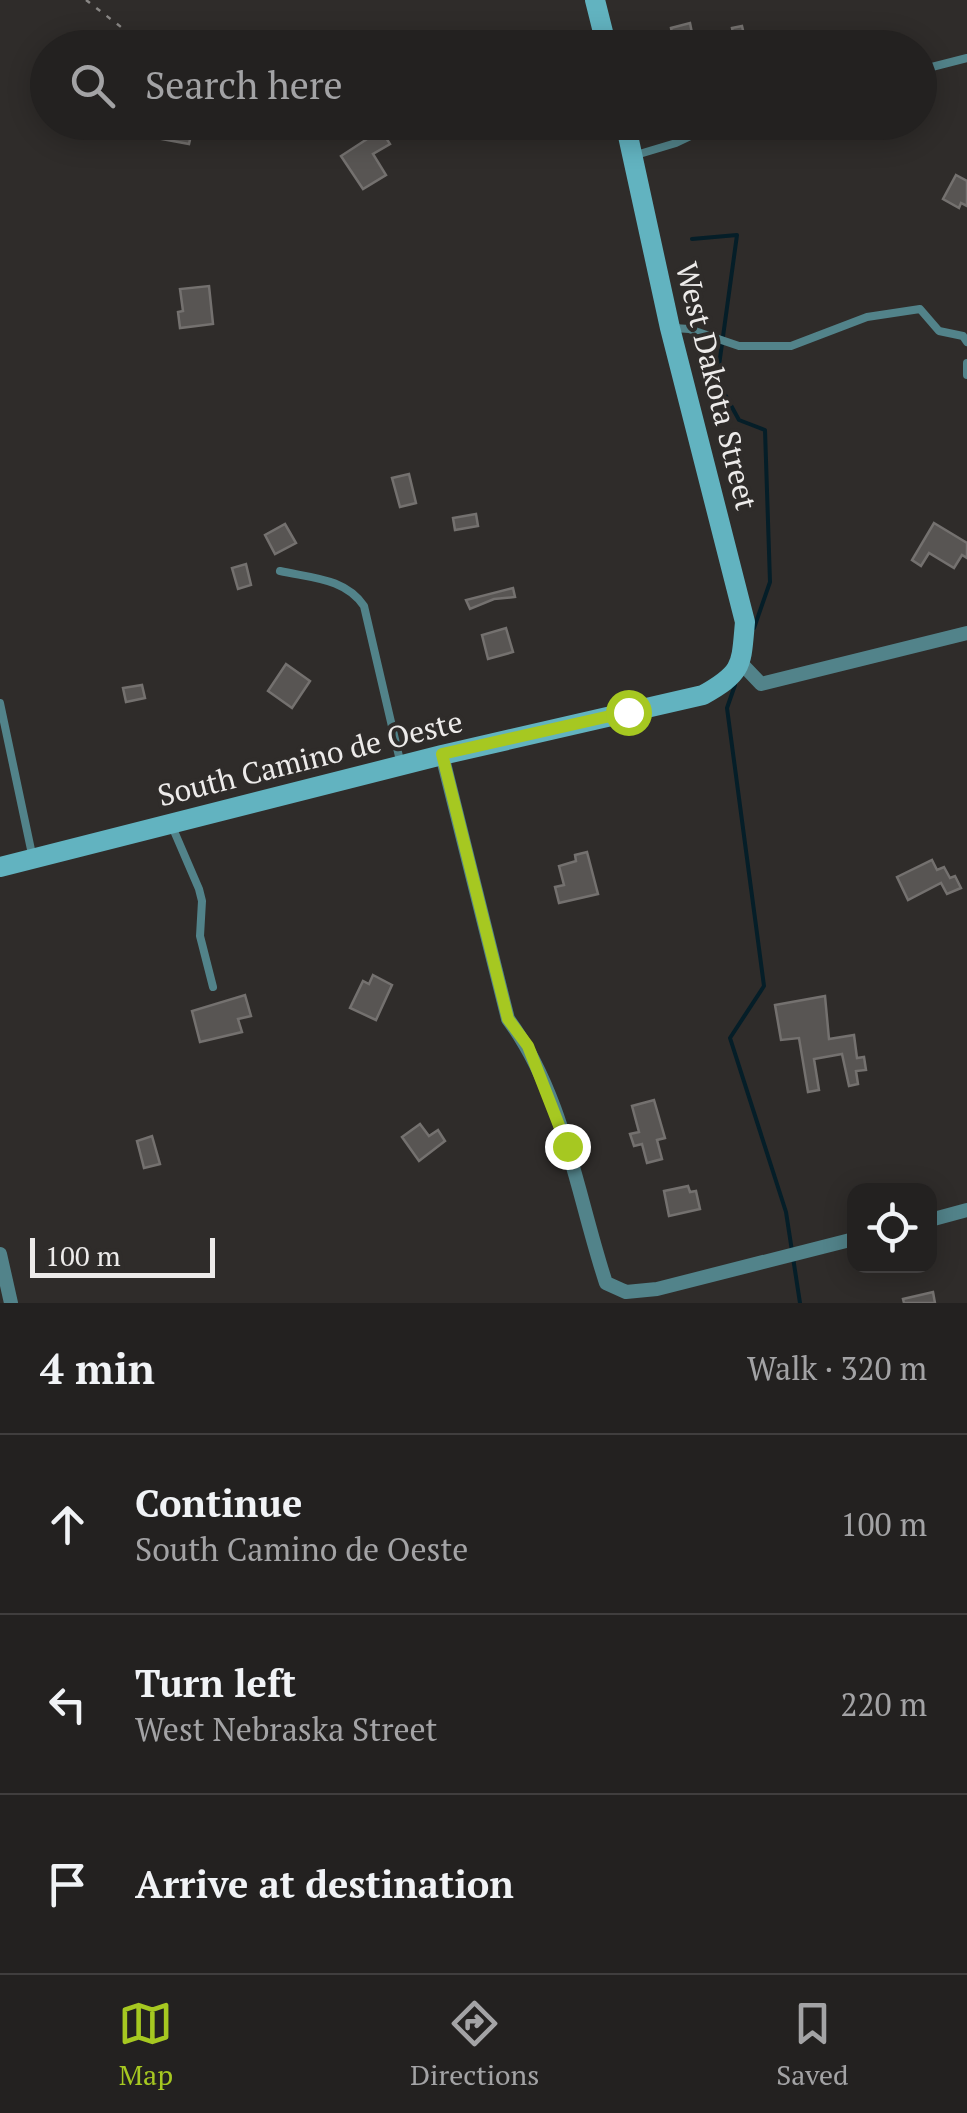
<!DOCTYPE html>
<html lang="en">
<head>
<meta charset="utf-8">
<style>
	body { margin:0; font-family:"PT Serif",serif; background:#2b2929; color:#f1f3f6 }
	.controls { position:absolute; right:30px; bottom:30px; display:grid; overflow:hidden; border-radius:20px; box-shadow:0 5px 25px #0003 }
	.controls button { width:90px; height:90px; display:grid; place-items:center; padding:0; border:0; border-bottom:2px solid #403e3e; background:#232120; color:#f1f3f6; font:50px sans-serif }
	.scale { position:absolute; left:30px; bottom:25px; width:185px; box-sizing:border-box; padding-left:10px; border:5px solid #edebea; border-top:0; font-size:28px; line-height:35px; white-space:nowrap; color:#edebea; -webkit-text-stroke:8px #2f2c2a; paint-order:stroke }
	.stop { position:absolute; width:30px; height:30px; margin:-22px; border:8px solid #a6c821; border-radius:50%; background:#fff }
	.stop.end { background:#a6c821; border-color:#fff; box-shadow:0 2px 10px #0008 }
	.list { margin:0; padding:0; list-style:none }
	h2 { display:flex; justify-content:space-between; align-items:center; height:130px; margin:0; padding:0 40px; font-size:42px }
	h2 small { font-size:32px; font-weight:400; color:#a3a3a5 }
	.list li { display:grid; grid-template-columns:65px 1fr auto; gap:30px; align-items:center; box-sizing:border-box; height:180px; padding:0 40px; border-top:2px solid #403e3e }
	.list b { display:block; font-size:38px; white-space:nowrap }
	.list p { margin:0; font-size:32px; white-space:nowrap; color:#a3a3a5 }
	.list em { font-size:32px; font-style:normal; color:#a3a3a5 }
	.icon { flex:none; width:55px; height:55px; fill:none; stroke:currentColor; stroke-width:2; stroke-linecap:round; stroke-linejoin:round }
	.map { position:relative; flex:none; width:967px; height:1303px; overflow:hidden }
	.search { position:absolute; background:#232120; box-shadow:0 5px 25px #0003; left:30px; right:30px; top:30px; height:110px; display:flex; align-items:center; gap:25px; box-sizing:border-box; padding:0 35px; border-radius:55px; color:#a3a3a5; font-size:38px }
	.sheet { height:670px; background:#232120 }
	nav { display:flex; justify-content:space-around; align-items:center; box-sizing:border-box; height:140px; border-top:2px solid #403e3e; background:#232120; font-size:28px; color:#a3a3a5 }
	nav a { display:grid; justify-items:center; gap:5px }
	nav .on { color:#a6c821 }
	.map>svg:first-child { display:block }
</style>
</head>
<body>
<div class="map">
<svg width="967" height="1303" viewBox="0 0 967 1303">
	<rect width="100%" height="100%" fill="#2f2c2a"/>
	<g fill="none" stroke-linecap="round" stroke-linejoin="round">
		<!-- stream -->
		<g stroke="#051e28" stroke-width="4">
			<polyline points="692,239 737,235 717,380 739,420 765,430 770,582 754,628"/>
			<polyline points="735,685 727,708 764,986 730,1038 786,1212 800,1303"/>
		</g>
	</g>
	<!-- building -->
	<g fill="#585553" stroke="#74716f" stroke-width="2.5">
		<polygon points="690,23 695,48 675,48 671,28"/>
		<polygon points="742,26 747,48 736,48 732,28"/>
		<polygon points="154,122 189,122 188,130 192,131 189,144 151,137"/>
		<polygon points="381,130 390,144 373,154 386,175 363,189 341,156"/>
		<polygon points="956,175 967,181 967,206 961,203 959,208 943,199"/>
		<polygon points="209,286 213,324 180,328 178,312 183,311 180,289"/>
		<polygon points="409,474 416,503 400,507 392,478"/>
		<polygon points="476,514 478,526 455,530 453,518"/>
		<polygon points="934,523 967,543 967,558 962,555 954,568 929,553 921,566 912,560"/>
		<polygon points="285,524 296,543 275,554 265,535"/>
		<polygon points="246,564 251,585 238,589 232,568"/>
		<polygon points="513,588 515,597 494,599 470,609 466,600"/>
		<polygon points="506,628 513,652 488,659 482,635"/>
		<polygon points="286,664 310,681 292,708 268,691"/>
		<polygon points="142,685 145,698 126,702 123,688"/>
		<polygon points="587,852 598,894 559,903 555,887 564,885 559,866 576,861 575,855"/>
		<polygon points="932,860 937,870 944,867 950,878 955,876 961,888 947,894 941,883 908,900 897,877"/>
		<polygon points="373,975 392,985 376,1020 350,1008 363,981 369,984"/>
		<polygon points="245,995 251,1016 238,1019 242,1032 200,1042 192,1011"/>
		<polygon points="825,996 829,1039 854,1035 857,1058 864,1057 866,1070 856,1071 858,1084 849,1086 842,1054 814,1059 819,1090 808,1092 799,1038 781,1040 775,1005"/>
		<polygon points="654,1100 665,1138 657,1140 662,1159 647,1163 642,1144 634,1146 630,1134 639,1132 632,1106"/>
		<polygon points="420,1124 429,1136 438,1130 445,1141 419,1161 402,1137"/>
		<polygon points="152,1136 160,1164 144,1168 137,1141"/>
		<polygon points="688,1186 690,1192 696,1191 700,1209 669,1216 664,1191"/>
		<polygon points="933,1292 935,1303 904,1303 903,1299"/>
	</g>
	<g fill="none" stroke-linecap="round" stroke-linejoin="round">
		<!-- path -->
		<polyline stroke="#898785" stroke-width="2.5" stroke-dasharray="5 8" stroke-linecap="butt" points="86,0 121,27 136,48"/>
		<!-- lane -->
		<g stroke="#52838a" stroke-width="8">
			<polyline points="920,70 967,58"/>
			<polyline points="636,155 676,143 720,122"/>
			<polyline points="674,328 689,329 739,346 791,346 867,317 920,309 939,331 963,336 967,342"/>
			<polyline points="967,363 967,375"/>
			<path d="M280,571C311,578 345,578 364,606L401,765"/>
			<polyline points="0,703 33,859"/>
			<polyline points="171,824 199,889 202,901 200,936 213,987"/>
		</g>
		<!-- street -->
		<g stroke="#52838a" stroke-width="14">
			<polyline points="741,663 761,684 967,633"/>
			<path d="M442,755L508,1019C564,1095 577,1195 606,1283L626,1292L657,1289L854,1239"/>
			<polyline points="930,1220 967,1210"/>
			<polyline points="0,1254 11,1303"/>
		</g>
		<!-- secondary -->
		<g stroke="#62b3c0" stroke-width="20">
			<polyline points="595,0 607,48"/>
			<path d="M0,867L442,755L703,695C744,672 741,665 745,622L670,328L625,122"/>
		</g>
	</g>
	<g fill="none" stroke-linecap="round" stroke-linejoin="round">
		<!-- route -->
		<polyline stroke="#a6c821" stroke-width="12" points="567,1146 528,1046 508,1019 442,754 628,712"/>
	</g>
	<g text-anchor="middle" dominant-baseline="central" stroke-width="8" stroke-linejoin="round" paint-order="stroke">
		<!-- street labels -->
		<g font-size="30" fill="#edebea" stroke="#2f2c2a">
			<text transform="translate(717 386) rotate(76)">West Dakota Street</text>
			<text transform="translate(310 758) rotate(-14)">South Camino de Oeste</text>
		</g>
	</g>
</svg>
<div class="controls">
<button><svg class="icon" aria-label="locate" viewBox="0 0 24 24"><circle cx="12" cy="12" r="6"/><path d="M12 2v4M12 18v4M2 12h4M18 12h4"/></svg></button>
</div>
<div class="scale">100 m</div>
<div class="stop" style="left:628px;top:712px"></div>
<div class="stop end" style="left:567px;top:1146px"></div>
<div class="search"><svg class="icon" aria-label="search" viewBox="0 0 24 24"><circle cx="10" cy="10" r="6"/><path d="M15 15l6 6"/></svg>Search here</div>
</div>
<section class="sheet">
<h2>4 min<small>Walk · 320 m</small></h2>
<ul class="list">
<li><svg class="icon" aria-label="ahead" viewBox="0 0 24 24"><path d="M12 20V5M6 11l6-6 6 6"/></svg><div><b>Continue</b><p>South Camino de Oeste</p></div><em>100 m</em></li>
<li><svg class="icon" aria-label="left" viewBox="0 0 24 24"><path d="M17 20v-9H6M10 6l-5 5 5 5"/></svg><div><b>Turn left</b><p>West Nebraska Street</p></div><em>220 m</em></li>
<li><svg class="icon" aria-label="arrive" viewBox="0 0 24 24"><path d="M6 21V4h12l-3 4 3 4H6"/></svg><div><b>Arrive at destination</b></div></li>
</ul>
</section>
<nav>
<a class="on"><svg class="icon" aria-label="map" viewBox="0 0 24 24"><path d="M3 6l6-2 6 2 6-2v14l-6 2-6-2-6 2zM9 4v14M15 6v14"/></svg>Map</a>
<a><svg class="icon" aria-label="directions" viewBox="0 0 24 24"><path d="M12 3l9 9-9 9-9-9zM9 14v-3h6M13 9l2 2-2 2"/></svg>Directions</a>
<a><svg class="icon" aria-label="saved" viewBox="0 0 24 24"><path d="M7 4h10v16l-5-4-5 4z"/></svg>Saved</a>
</nav>
</body>
</html>
